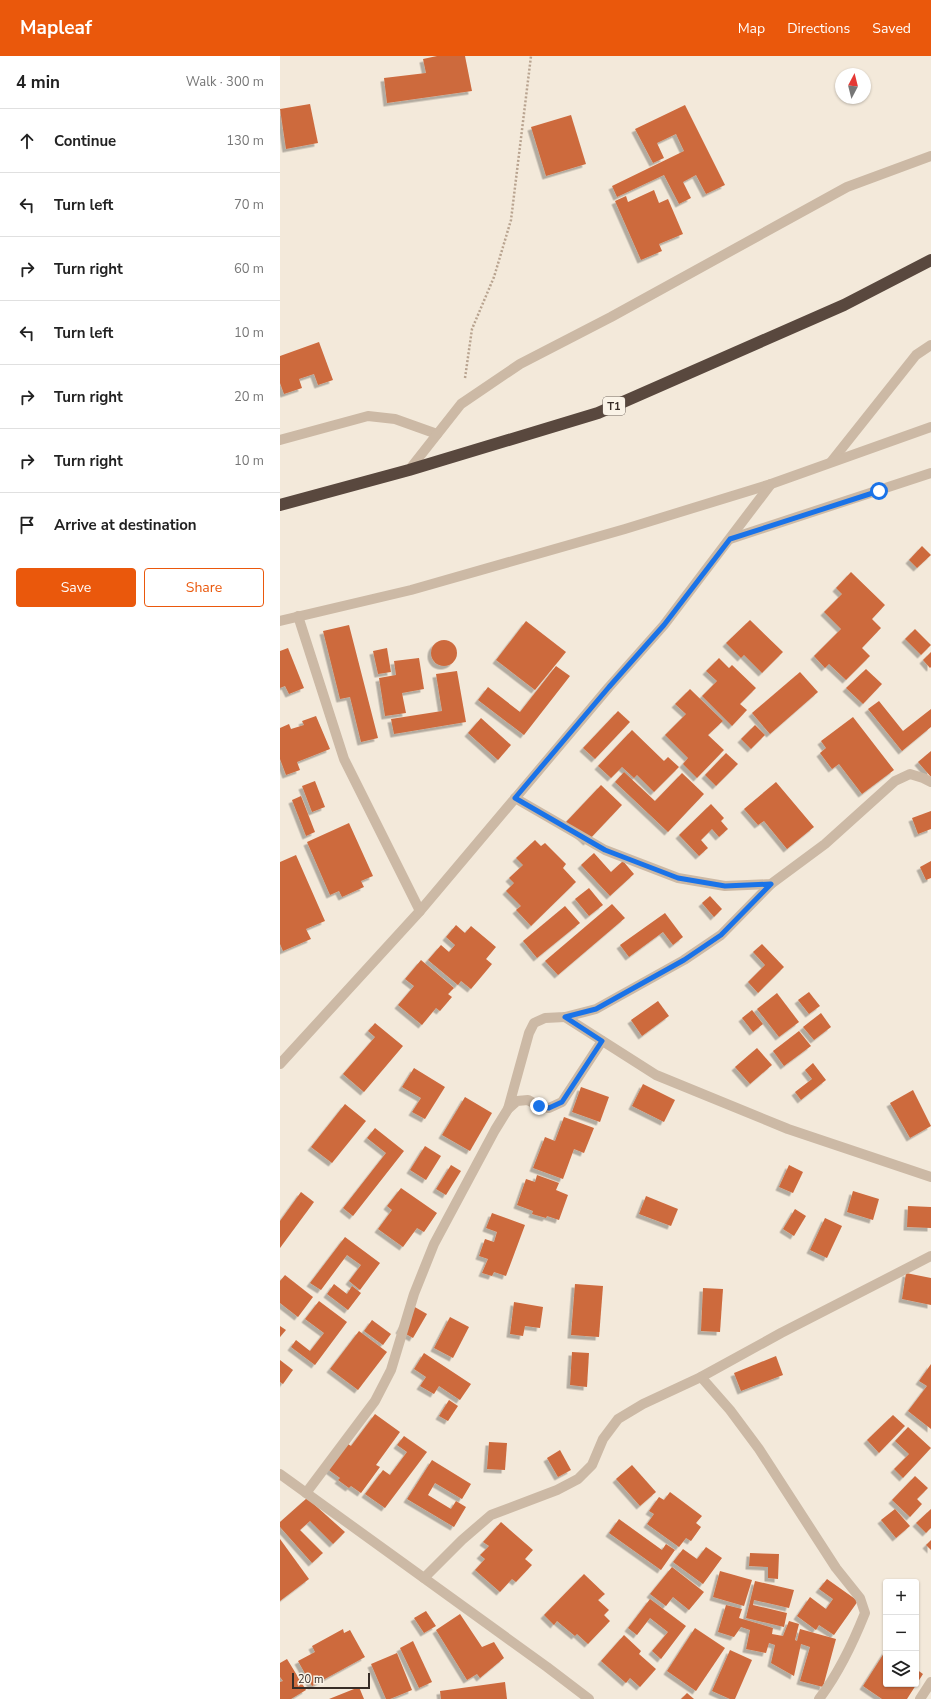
<!DOCTYPE html>
<html lang="en">
<head>
<meta charset="utf-8">
<style>
	body { margin:0; font-family:"Nunito Sans",sans-serif; background:#f2f2f2; color:#222 }
	.controls { position:absolute; right:12px; bottom:12px; display:grid; overflow:hidden; border-radius:4px; box-shadow:0 1px 3px #0004 }
	.controls button { width:36px; height:36px; display:grid; place-items:center; padding:0; border:0; border-bottom:1px solid #e0e0e0; background:#fff; color:#222; font:20px sans-serif }
	.compass { position:absolute; left:555px; top:12px; width:36px; height:36px; border-radius:50%; background:#fff; box-shadow:0 1px 3px #0004; rotate:7deg }
	.scale { position:absolute; left:12px; bottom:10px; width:78px; box-sizing:border-box; padding-left:4px; border:2px solid #372d27; border-top:0; font-size:11px; line-height:14px; white-space:nowrap; color:#372d27; -webkit-text-stroke:3px #faf3e7; paint-order:stroke }
	.stop { position:absolute; width:12px; height:12px; margin:-9px; border:3px solid #1a73e8; border-radius:50%; background:#fff }
	.stop.end { background:#1a73e8; border-color:#fff; box-shadow:0 1px 4px #0008 }
	.list { margin:0; padding:0; list-style:none }
	h2 { display:flex; justify-content:space-between; align-items:center; height:52px; margin:0; padding:0 16px; font-size:17px }
	h2 small { font-size:13px; font-weight:400; color:#767676 }
	.list li { display:grid; grid-template-columns:26px 1fr auto; gap:12px; align-items:center; box-sizing:border-box; height:64px; padding:0 16px; border-top:1px solid #e0e0e0 }
	.list b { display:block; font-size:15px; white-space:nowrap }
	.list em { font-size:13px; font-style:normal; color:#767676 }
	.actions { display:flex; gap:8px; padding:12px 16px }
	.actions a { flex:1; padding:9px 0; border:1px solid #ea580c; border-radius:4px; text-align:center; font-size:14px; color:#ea580c }
	.actions .main { background:#ea580c; color:#fff }
	.icon { flex:none; width:22px; height:22px; fill:none; stroke:currentColor; stroke-width:2; stroke-linecap:round; stroke-linejoin:round }
	.map { position:relative; flex:none; width:651px; height:1643px; overflow:hidden }
	header { display:flex; align-items:center; gap:24px; box-sizing:border-box; height:56px; padding:0 20px; background:#ea580c; color:#fff }
	header strong { font-size:19px }
	nav { display:flex; gap:22px; margin-inline-start:auto; font-size:14px }
	main { display:flex }
	aside { flex:1; background:#fff }
	.map>svg:first-child { display:block }
</style>
</head>
<body>
<header>
<strong>Mapleaf</strong>
<nav><a>Map</a><a>Directions</a><a>Saved</a></nav>
</header>
<main>
<aside>
<h2>4 min<small>Walk · 300 m</small></h2>
<ul class="list">
<li><svg class="icon" aria-label="ahead" viewBox="0 0 24 24"><path d="M12 20V5M6 11l6-6 6 6"/></svg><div><b>Continue</b></div><em>130 m</em></li>
<li><svg class="icon" aria-label="left" viewBox="0 0 24 24"><path d="M17 20v-9H6M10 6l-5 5 5 5"/></svg><div><b>Turn left</b></div><em>70 m</em></li>
<li><svg class="icon" aria-label="right" viewBox="0 0 24 24"><path d="M7 20v-9h11M14 6l5 5-5 5"/></svg><div><b>Turn right</b></div><em>60 m</em></li>
<li><svg class="icon" aria-label="left" viewBox="0 0 24 24"><path d="M17 20v-9H6M10 6l-5 5 5 5"/></svg><div><b>Turn left</b></div><em>10 m</em></li>
<li><svg class="icon" aria-label="right" viewBox="0 0 24 24"><path d="M7 20v-9h11M14 6l5 5-5 5"/></svg><div><b>Turn right</b></div><em>20 m</em></li>
<li><svg class="icon" aria-label="right" viewBox="0 0 24 24"><path d="M7 20v-9h11M14 6l5 5-5 5"/></svg><div><b>Turn right</b></div><em>10 m</em></li>
<li><svg class="icon" aria-label="arrive" viewBox="0 0 24 24"><path d="M6 21V4h12l-3 4 3 4H6"/></svg><div><b>Arrive at destination</b></div></li>
</ul>
<div class="actions"><a class="main">Save</a><a>Share</a></div>
</aside>
<div class="map">
<svg width="651" height="1643" viewBox="0 0 651 1643">
	<defs>
		<filter id="shadow"><feDropShadow dx="-3.5" dy="3.5" stdDeviation="0" flood-color="#0004"/></filter>
	</defs>
	<rect width="100%" height="100%" fill="#f3e9da"/>
	<!-- building -->
	<g fill="#cd6a3e" filter="url(#shadow)">
		<polygon points="157,0 185,0 192,35 107,47 104,22 146,17 143,3"/>
		<polygon points="30,48 38,87 6,93 0,53"/>
		<polygon points="405,49 445,129 426,138 416,119 403,126 411,142 399,148 384,119 337,141 332,130 404,95 396,78 377,87 384,102 373,107 355,73"/>
		<polygon points="291,59 306,108 266,120 251,71"/>
		<polygon points="374,134 379,147 388,143 403,178 379,188 382,195 361,204 335,145 346,140 348,146"/>
		<polygon points="39,286 53,324 38,329 34,318 19,323 22,332 4,338 0,327 0,300"/>
		<polygon points="642,490 651,499 637,512 629,504"/>
		<polygon points="571,516 605,549 592,563 601,572 582,592 590,600 566,624 549,608 545,612 534,600 561,573 544,556 562,538 556,532"/>
		<polygon points="470,564 503,596 482,617 464,599 461,602 446,587"/>
		<polygon points="246,565 286,596 255,634 216,604"/>
		<polygon points="69,569 98,682 81,686 70,641 60,643 43,575"/>
		<polygon points="635,573 651,589 641,599 625,583"/>
		<circle cx="164" cy="597" r="13"/>
		<polygon points="8,592 24,632 9,638 5,630 0,632 0,595"/>
		<polygon points="107,592 111,616 98,618 93,595"/>
		<polygon points="651,596 651,611 650,612 643,604"/>
		<polygon points="139,602 144,633 122,637 126,657 105,660 99,622 116,619 114,605"/>
		<polygon points="439,602 449,612 452,609 476,632 460,648 467,654 452,670 422,640 437,625 426,615"/>
		<polygon points="276,610 290,620 244,679 198,644 208,631 240,656"/>
		<polygon points="586,613 602,628 583,648 566,632"/>
		<polygon points="177,615 186,666 114,678 111,663 162,655 156,618"/>
		<polygon points="520,616 538,636 490,678 472,657"/>
		<polygon points="410,633 443,665 428,679 444,694 417,722 403,708 408,702 385,679 406,658 395,648"/>
		<polygon points="599,645 623,675 651,653 651,671 622,695 588,653"/>
		<polygon points="338,655 350,666 315,703 303,692"/>
		<polygon points="36,660 50,693 17,706 20,714 6,719 0,703 0,672 9,668 11,673 24,669 22,665"/>
		<polygon points="573,661 614,714 582,738 559,708 552,713 540,697 546,692 541,685"/>
		<polygon points="201,662 231,689 218,704 188,677"/>
		<polygon points="475,669 485,679 471,693 461,683"/>
		<polygon points="352,674 384,705 388,701 399,711 374,736 357,719 354,722 342,711 331,722 318,710"/>
		<polygon points="651,695 651,721 638,706"/>
		<polygon points="446,697 458,708 436,730 425,719"/>
		<polygon points="344,716 375,745 402,717 424,738 388,776 335,726"/>
		<polygon points="35,725 45,751 32,756 22,730"/>
		<polygon points="496,726 534,771 507,793 484,765 478,769 464,753"/>
		<polygon points="321,729 342,749 307,786 286,766"/>
		<polygon points="21,740 35,776 26,780 12,744"/>
		<polygon points="431,748 444,762 441,765 448,773 439,781 432,773 421,784 428,792 419,800 399,779"/>
		<polygon points="651,755 651,773 638,778 632,762"/>
		<polygon points="69,767 93,820 81,825 84,831 62,841 59,835 50,839 27,786"/>
		<polygon points="255,784 261,790 265,787 286,808 283,812 296,826 251,870 236,854 241,850 226,835 234,827 229,822 243,809 236,802"/>
		<polygon points="314,797 331,816 343,805 354,818 330,840 301,809"/>
		<polygon points="16,799 45,865 26,873 31,883 3,895 0,888 0,806"/>
		<polygon points="651,805 651,822 646,824 640,811"/>
		<polygon points="309,832 323,849 309,860 295,843"/>
		<polygon points="430,840 442,853 434,861 422,847"/>
		<polygon points="332,848 345,862 278,919 265,905"/>
		<polygon points="285,850 300,867 257,902 243,885"/>
		<polygon points="385,857 403,881 393,889 383,876 349,901 340,889"/>
		<polygon points="176,869 185,877 191,870 216,891 206,903 212,908 191,933 181,925 178,929 148,904 161,889 169,896 175,889 166,881"/>
		<polygon points="482,888 504,911 478,937 468,926 485,909 473,896"/>
		<polygon points="141,904 174,932 168,938 172,941 160,955 156,952 142,969 118,949 134,930 125,923"/>
		<polygon points="529,936 540,950 529,958 518,944"/>
		<polygon points="497,937 519,966 499,981 477,953"/>
		<polygon points="378,945 389,960 362,980 351,964"/>
		<polygon points="472,954 483,968 473,976 462,962"/>
		<polygon points="541,957 551,971 534,984 523,971"/>
		<polygon points="95,967 123,990 84,1036 63,1018 95,981 88,975"/>
		<polygon points="519,975 531,990 504,1010 493,995"/>
		<polygon points="477,992 492,1009 470,1028 455,1011"/>
		<polygon points="533,1007 546,1024 521,1044 515,1036 532,1023 525,1014"/>
		<polygon points="134,1012 165,1031 145,1063 132,1056 141,1042 122,1031"/>
		<polygon points="363,1028 395,1044 384,1066 352,1050"/>
		<polygon points="301,1031 329,1041 320,1066 292,1056"/>
		<polygon points="633,1034 651,1070 630,1082 610,1047"/>
		<polygon points="185,1041 212,1057 190,1095 162,1079"/>
		<polygon points="65,1048 86,1065 52,1107 31,1091"/>
		<polygon points="284,1061 314,1072 304,1097 294,1093 283,1123 253,1112 265,1081 275,1085"/>
		<polygon points="95,1072 124,1095 73,1160 63,1152 106,1097 87,1082"/>
		<polygon points="145,1090 161,1100 146,1124 130,1114"/>
		<polygon points="171,1109 181,1115 166,1139 156,1133"/>
		<polygon points="509,1109 523,1116 513,1137 499,1131"/>
		<polygon points="257,1119 279,1127 276,1134 288,1139 279,1164 267,1160 266,1162 252,1158 253,1155 237,1149 246,1123 255,1126"/>
		<polygon points="121,1132 157,1157 144,1176 137,1172 123,1191 98,1173 112,1154 107,1150"/>
		<polygon points="573,1135 599,1143 593,1164 567,1156"/>
		<polygon points="21,1136 34,1146 0,1192 0,1165"/>
		<polygon points="366,1140 398,1153 391,1170 359,1158"/>
		<polygon points="628,1150 651,1151 651,1172 627,1171"/>
		<polygon points="515,1153 526,1160 514,1180 503,1173"/>
		<polygon points="212,1157 245,1169 226,1220 214,1216 212,1220 202,1217 208,1203 199,1200 205,1183 214,1186 217,1176 206,1172"/>
		<polygon points="545,1162 562,1170 547,1202 530,1194"/>
		<polygon points="65,1181 100,1207 80,1234 69,1225 81,1209 67,1199 41,1234 30,1227"/>
		<polygon points="626,1217 651,1222 651,1249 622,1243"/>
		<polygon points="5,1219 33,1241 18,1261 0,1247 0,1225"/>
		<polygon points="54,1228 67,1238 72,1230 81,1237 68,1254 47,1238"/>
		<polygon points="295,1228 323,1230 319,1281 291,1279"/>
		<polygon points="423,1232 443,1233 440,1276 421,1275"/>
		<polygon points="39,1245 67,1266 35,1309 11,1291 16,1284 30,1295 44,1277 25,1263"/>
		<polygon points="234,1246 263,1251 260,1272 245,1270 243,1280 230,1278"/>
		<polygon points="133,1250 147,1258 133,1282 119,1274"/>
		<polygon points="170,1261 189,1271 173,1302 154,1292"/>
		<polygon points="92,1264 111,1278 103,1289 84,1275"/>
		<polygon points="0,1270 6,1274 0,1281"/>
		<polygon points="79,1275 107,1296 78,1334 50,1313"/>
		<polygon points="292,1296 309,1297 307,1331 290,1329"/>
		<polygon points="144,1297 191,1328 180,1344 159,1330 154,1338 140,1330 146,1321 134,1313"/>
		<polygon points="496,1300 503,1319 461,1335 454,1317"/>
		<polygon points="0,1304 13,1314 3,1328 0,1326"/>
		<polygon points="651,1308 651,1373 628,1355 647,1330 639,1325"/>
		<polygon points="169,1344 178,1350 168,1365 159,1360"/>
		<polygon points="95,1358 120,1376 96,1409 100,1411 81,1437 71,1430 69,1432 58,1424 60,1422 49,1414 68,1388 71,1390"/>
		<polygon points="613,1359 625,1370 599,1397 587,1384"/>
		<polygon points="628,1371 651,1392 623,1422 614,1413 629,1398 615,1385"/>
		<polygon points="124,1380 147,1396 105,1452 85,1438 103,1414 110,1419 127,1396 117,1389"/>
		<polygon points="209,1386 227,1387 225,1414 207,1413"/>
		<polygon points="280,1394 291,1414 278,1421 267,1402"/>
		<polygon points="152,1404 191,1428 182,1443 155,1427 148,1439 171,1453 176,1445 186,1451 174,1471 127,1443"/>
		<polygon points="352,1409 376,1436 360,1450 336,1423"/>
		<polygon points="635,1420 648,1432 637,1443 642,1448 630,1461 612,1444"/>
		<polygon points="390,1436 422,1460 416,1467 421,1471 411,1485 406,1482 399,1491 367,1468 374,1458 369,1455 379,1441 384,1444"/>
		<polygon points="27,1442 65,1476 53,1488 30,1465 20,1474 43,1497 32,1507 0,1471 0,1466"/>
		<polygon points="615,1453 630,1470 616,1482 601,1464"/>
		<polygon points="651,1453 651,1472 646,1477 636,1467"/>
		<polygon points="339,1463 382,1494 386,1488 395,1494 381,1514 329,1477"/>
		<polygon points="221,1466 253,1494 245,1503 252,1509 236,1526 232,1523 220,1536 195,1514 205,1503 200,1499 209,1490 203,1486"/>
		<polygon points="0,1483 29,1523 0,1545"/>
		<polygon points="651,1484 651,1494 646,1489"/>
		<polygon points="426,1491 442,1502 423,1528 393,1506 403,1493 417,1503"/>
		<polygon points="470,1497 499,1498 498,1523 488,1522 488,1511 469,1510"/>
		<polygon points="392,1511 424,1536 409,1554 393,1541 386,1550 370,1538"/>
		<polygon points="440,1515 472,1524 464,1550 433,1541"/>
		<polygon points="304,1518 325,1538 318,1544 329,1554 324,1559 330,1565 308,1588 297,1578 295,1580 277,1565 274,1569 264,1559"/>
		<polygon points="547,1523 578,1545 554,1579 539,1569 536,1574 517,1560 530,1541 546,1553 553,1543 539,1533"/>
		<polygon points="475,1525 514,1534 509,1552 474,1544 473,1549 507,1557 504,1571 466,1562"/>
		<polygon points="370,1543 406,1570 381,1603 372,1595 388,1576 370,1562 357,1579 348,1572"/>
		<polygon points="446,1549 462,1553 459,1562 493,1572 492,1578 503,1580 509,1565 519,1568 515,1584 517,1585 520,1573 556,1583 543,1631 520,1625 530,1591 521,1588 514,1620 491,1607 495,1589 489,1587 486,1597 466,1593 470,1574 461,1571 454,1581 438,1576"/>
		<polygon points="146,1555 156,1570 144,1577 134,1562"/>
		<polygon points="180,1558 202,1591 214,1586 224,1602 200,1622 197,1618 187,1624 156,1574"/>
		<polygon points="415,1572 445,1592 416,1635 387,1615"/>
		<polygon points="63,1573 64,1577 70,1574 85,1601 32,1630 18,1605 35,1596 32,1590"/>
		<polygon points="344,1579 361,1595 359,1598 376,1613 360,1631 350,1622 346,1627 321,1605"/>
		<polygon points="133,1585 152,1626 139,1632 120,1592"/>
		<polygon points="450,1594 472,1604 455,1643 450,1643 432,1635"/>
		<polygon points="606,1594 606,1628 636,1628 636,1613 643,1618 627,1643 602,1643 583,1630"/>
		<polygon points="117,1597 132,1634 110,1643 106,1643 91,1608"/>
		<polygon points="7,1603 26,1634 11,1643 0,1643 0,1626 3,1625 0,1621 0,1607"/>
		<polygon points="225,1626 227,1643 161,1643 160,1635"/>
		<polygon points="79,1631 84,1643 49,1643"/>
		<polygon points="407,1637 414,1643 401,1643"/>
	</g>
	<g fill="none" stroke-linecap="round" stroke-linejoin="round">
		<!-- path -->
		<polyline stroke="#b8a38f" stroke-width="2.5" stroke-dasharray="2 2" stroke-linecap="butt" points="185,322 192,273 214,221 231,164 251,0"/>
		<!-- street -->
		<g stroke="#ccb9a5" stroke-width="10">
			<polyline points="0,384 88,360 115,363 157,378"/>
			<polyline points="551,406 636,299 651,289"/>
			<polyline points="129,414 181,348 240,308 331,261 567,131 651,100"/>
			<polyline points="450,483 651,417"/>
			<polyline points="18,560 64,703 140,855"/>
			<polyline points="0,565 131,534 345,473 491,428 651,371"/>
			<polyline points="235,742 325,794 398,822 445,830 491,828 545,788 615,725 630,718 643,722 651,726"/>
			<polyline points="285,961 376,1019 508,1073 651,1121"/>
			<polyline points="0,1008 140,855 329,631 384,569 491,428"/>
			<polyline points="228,1053 249,977 254,967 265,962 285,961 316,953 404,904 441,879 491,828"/>
			<path d="M421,1321L450,1354L479,1393L556,1512L580,1542L585,1557C573,1587 559,1617 539,1643"/>
			<polyline points="0,1418 267,1611 309,1643"/>
			<polyline points="26,1437 95,1345 111,1314 134,1238 154,1188 215,1074 228,1053 237,1045 248,1044 259,1050 269,1052 282,1046 322,985"/>
			<polyline points="144,1522 182,1484 211,1459 277,1434 298,1423 312,1409 323,1383 338,1363 363,1348 421,1321 501,1277 651,1200"/>
			<polyline points="640,1643 651,1626"/>
		</g>
		<!-- highway -->
		<polyline stroke="#59483e" stroke-width="12" points="0,449 129,414 318,357 564,249 651,204"/>
	</g>
	<g fill="none" stroke-linecap="round" stroke-linejoin="round">
		<!-- route -->
		<polyline stroke="#1a73e8" stroke-width="5" points="259,1050 269,1052 282,1046 322,985 285,961 316,953 404,904 441,879 491,828 445,830 398,822 325,794 235,742 329,631 384,569 450,483 599,435"/>
	</g>
	<g text-anchor="middle" dominant-baseline="central" stroke-width="3" stroke-linejoin="round" paint-order="stroke">
		<!-- shield labels -->
		<rect fill="#faf3e7" stroke="#726861" stroke-width="1" x="323" y="341" width="22" height="18" rx="3"/>
		<g font-size="11" font-weight="bold" fill="#372d27">
			<text x="334" y="350">T1</text>
		</g>
	</g>
</svg>
<div class="controls">
<button>+</button>
<button>−</button>
<button><svg class="icon" aria-label="layers" viewBox="0 0 24 24"><path d="M12 4l9 5-9 5-9-5zM3 14l9 5 9-5"/></svg></button>
</div>
<svg class="compass" viewBox="-18 -18 36 36"><path d="M0-13l5 13h-10z" fill="#e53935"/><path d="M0 13l5-13h-10z" fill="#767676"/></svg>
<div class="scale">20 m</div>
<div class="stop" style="left:599px;top:435px"></div>
<div class="stop end" style="left:259px;top:1050px"></div>
</div>
</main>
</body>
</html>
